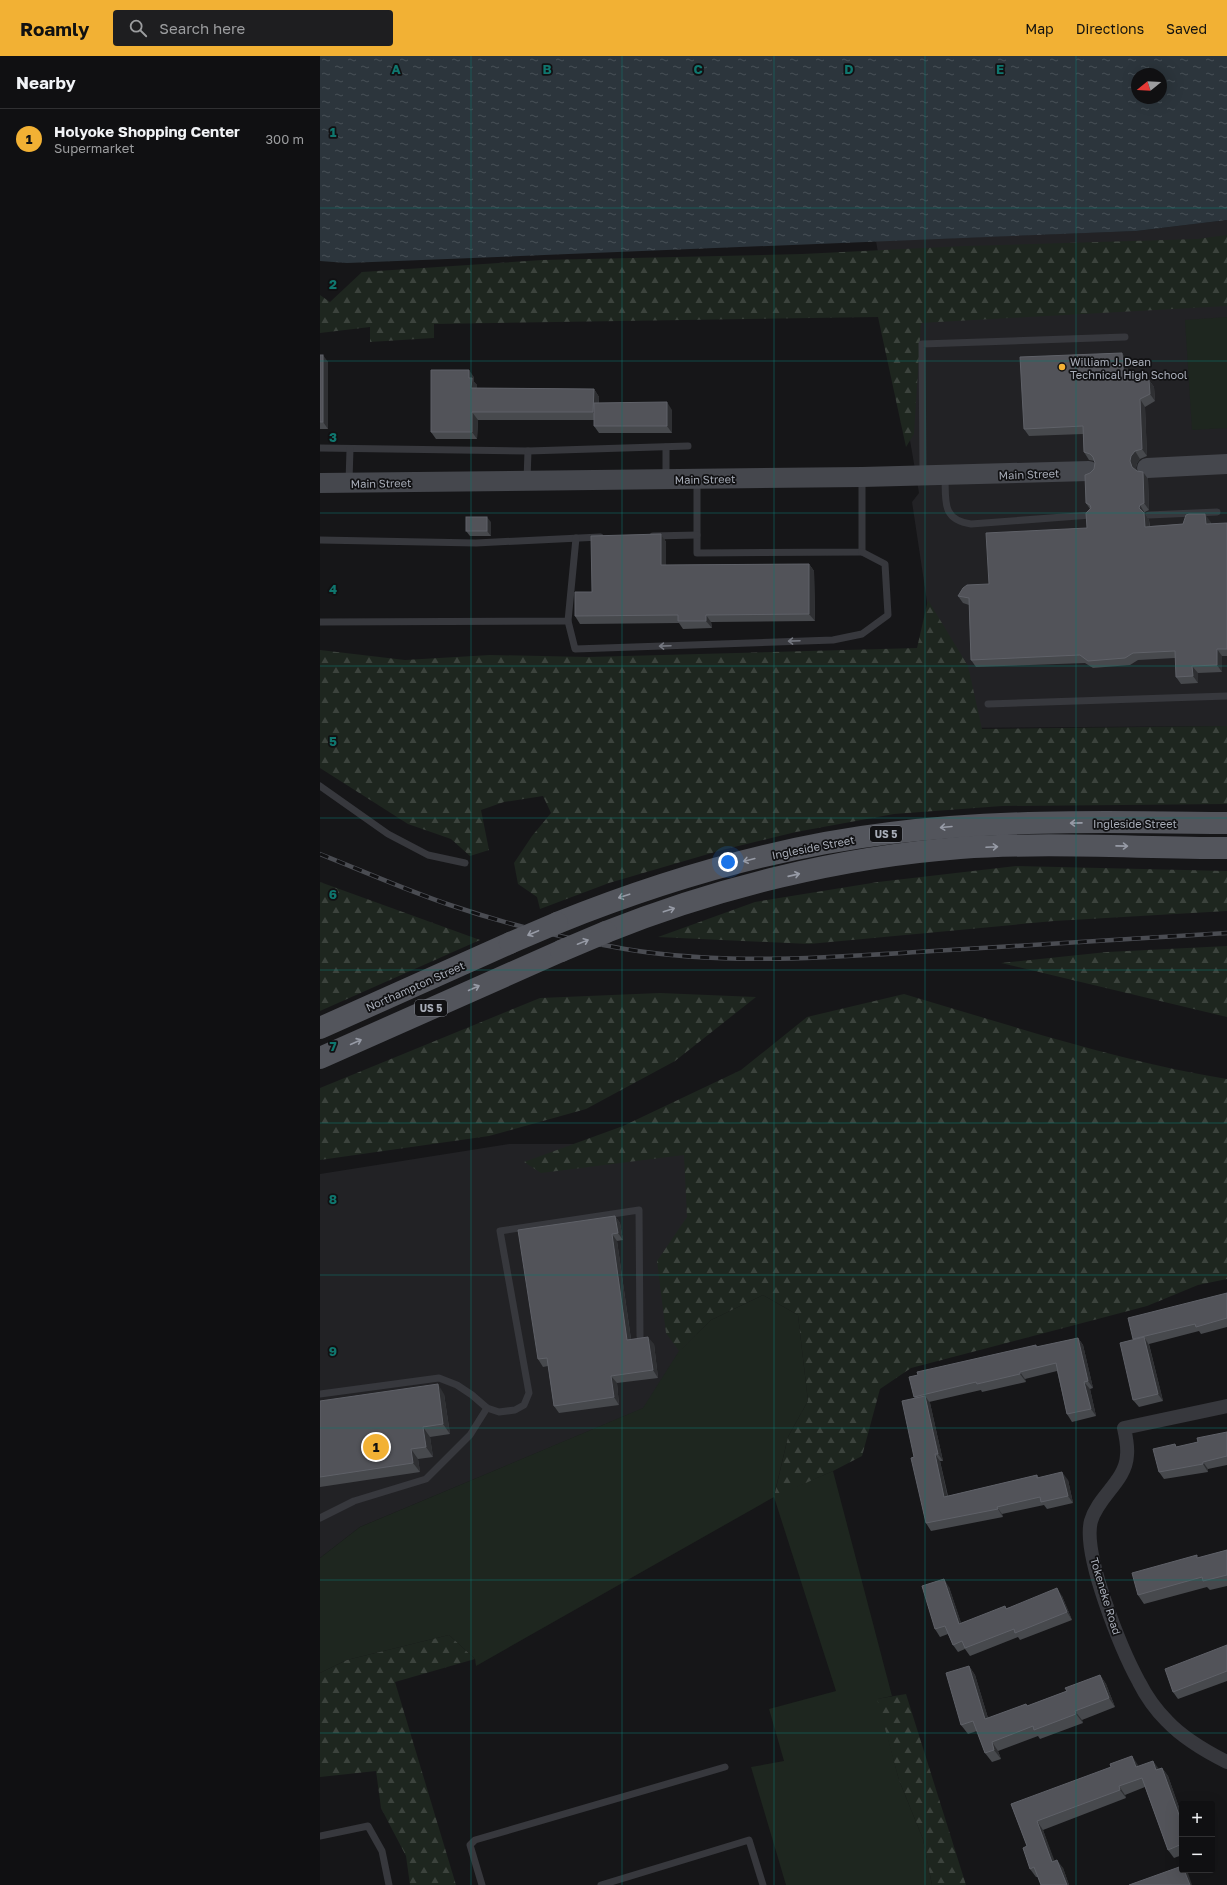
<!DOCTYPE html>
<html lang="en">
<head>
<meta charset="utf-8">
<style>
	body { margin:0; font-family:"Golos Text",sans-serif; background:#1e1e20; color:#f1f3f6 }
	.controls { position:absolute; right:12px; bottom:12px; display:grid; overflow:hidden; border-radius:4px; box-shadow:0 4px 16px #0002 }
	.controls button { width:36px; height:36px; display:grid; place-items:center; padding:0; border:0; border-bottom:1px solid #303032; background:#101012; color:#f1f3f6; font:20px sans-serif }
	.compass { position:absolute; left:811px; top:12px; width:36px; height:36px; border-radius:50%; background:#101012; box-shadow:0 4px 16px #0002; rotate:252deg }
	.you { position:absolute; left:408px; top:806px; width:14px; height:14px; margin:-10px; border:3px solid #fff; border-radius:50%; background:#1a73e8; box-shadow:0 0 0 6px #1a73e833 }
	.badge { display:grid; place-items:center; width:26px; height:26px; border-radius:50%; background:#f2b134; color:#111; font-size:13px; font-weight:700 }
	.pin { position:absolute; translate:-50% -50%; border:2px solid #fff; box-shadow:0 1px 4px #0006 }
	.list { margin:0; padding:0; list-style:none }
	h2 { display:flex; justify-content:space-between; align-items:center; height:52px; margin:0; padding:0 16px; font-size:17px }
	h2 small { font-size:13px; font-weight:400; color:#9c9d9f }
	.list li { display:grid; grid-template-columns:26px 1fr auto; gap:12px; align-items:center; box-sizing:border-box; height:60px; padding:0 16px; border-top:1px solid #303032 }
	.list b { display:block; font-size:15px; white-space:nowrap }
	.list p { margin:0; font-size:13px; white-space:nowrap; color:#9c9d9f }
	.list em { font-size:13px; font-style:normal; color:#9c9d9f }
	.icon { flex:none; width:22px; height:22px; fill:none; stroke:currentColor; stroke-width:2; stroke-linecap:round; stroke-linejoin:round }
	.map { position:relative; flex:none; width:907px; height:1829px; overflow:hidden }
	header { display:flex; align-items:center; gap:24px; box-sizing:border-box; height:56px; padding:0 20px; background:#f2b134; color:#111 }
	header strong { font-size:19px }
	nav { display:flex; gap:22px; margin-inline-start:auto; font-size:14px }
	.search { width:280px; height:36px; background:#1e1e20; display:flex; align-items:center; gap:10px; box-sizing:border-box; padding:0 14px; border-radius:4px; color:#9c9d9f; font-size:15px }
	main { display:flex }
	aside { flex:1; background:#101012 }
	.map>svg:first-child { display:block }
</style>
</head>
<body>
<header>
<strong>Roamly</strong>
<div class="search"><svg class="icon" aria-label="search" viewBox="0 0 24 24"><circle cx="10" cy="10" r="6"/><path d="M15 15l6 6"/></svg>Search here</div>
<nav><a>Map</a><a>Directions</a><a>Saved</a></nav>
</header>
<main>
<aside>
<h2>Nearby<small></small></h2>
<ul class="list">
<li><span class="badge">1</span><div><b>Holyoke Shopping Center</b><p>Supermarket</p></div><em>300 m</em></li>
</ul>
</aside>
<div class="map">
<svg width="907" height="1829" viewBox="0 0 907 1829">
	<defs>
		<pattern id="forest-firs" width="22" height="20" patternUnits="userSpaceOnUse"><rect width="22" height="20" fill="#1e261f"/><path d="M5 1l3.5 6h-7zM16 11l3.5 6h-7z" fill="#3c433d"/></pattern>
		<pattern id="water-ripples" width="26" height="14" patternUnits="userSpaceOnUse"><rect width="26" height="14" fill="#2c353c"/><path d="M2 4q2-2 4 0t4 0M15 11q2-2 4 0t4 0" fill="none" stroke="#485056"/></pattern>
	</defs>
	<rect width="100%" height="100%" fill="#161618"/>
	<!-- built -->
	<g fill="#222225">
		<polygon points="907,164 907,670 626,672 592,446 599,437 556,185 816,175"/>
		<polygon points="189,1088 369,1088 379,1329 40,1471 0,1502 0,1118"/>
	</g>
	<!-- green -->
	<g fill="#1e261f">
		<polygon points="907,261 907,372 872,374 865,264"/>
		<polygon points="443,1239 478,1259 488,1345 468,1381 454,1440 513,1415 572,1640 558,1643 579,1724 603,1783 612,1829 466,1829 431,1711 464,1705 449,1653 516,1635 454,1441 156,1610 155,1603 129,1579 27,1604 0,1617 0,1502 40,1471 323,1352 359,1295 391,1264"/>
	</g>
	<!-- forest -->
	<g fill="url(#forest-firs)">
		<polygon points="907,179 907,250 601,267 594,378 586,391 558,261 114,268 114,282 50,286 50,271 0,277 0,239 10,246 42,216 222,204 482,198 645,190 877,183"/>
		<polygon points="608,544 648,610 662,673 907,670 907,748 682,750 574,758 476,776 402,794 289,827 220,853 217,841 198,828 194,807 212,780 231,757 223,740 184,746 161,754 169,794 150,800 131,783 88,768 0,712 0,594 85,604 170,599 268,601 597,592"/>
		<polygon points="696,810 907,815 907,855 734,865 489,888 338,881 435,846 558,826"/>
		<polygon points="0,826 160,884 0,955"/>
		<polygon points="907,890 907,961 681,907 787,896"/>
		<polygon points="340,937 436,941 355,1005 266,1053 169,1080 0,1104 0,1032 220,942"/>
		<path d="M584,938C690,969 797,1005 907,1023V1223L878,1229L827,1250L591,1312L560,1333L542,1400L513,1415L454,1441L468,1381L488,1345L478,1259L443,1239L391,1264L359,1295L346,1277L337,1205L367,1161L364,1099L221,1117L204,1106L303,1070L421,1014L487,961Z"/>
		<polygon points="129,1579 155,1603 75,1626 136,1829 90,1829 86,1800 61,1752 56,1715 0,1721 0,1617 27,1604"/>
		<polygon points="586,1638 646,1829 612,1829 603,1783 579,1724 557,1643"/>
	</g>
	<!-- water -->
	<path fill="url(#water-ripples)" fill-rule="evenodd" d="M0,0H907V164L816,175L27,207L0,205ZM817,18H841V42H817Z"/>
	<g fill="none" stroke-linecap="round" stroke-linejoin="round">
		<!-- lane -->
		<g stroke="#37383d" stroke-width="7">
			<polyline points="346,391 346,423"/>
			<polyline points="0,392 208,395 207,424"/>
			<polyline points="208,395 368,390"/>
			<polyline points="603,418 602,288 805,281"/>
			<path d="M625,420C626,444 621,464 651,468L771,459"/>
			<polyline points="377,424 377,497 542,496 542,421"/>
			<polyline points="29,425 30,393"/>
			<polyline points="829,459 897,456"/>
			<polyline points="333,480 377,479"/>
			<polyline points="0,484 156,487 280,481"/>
			<polyline points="248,565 255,593 513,584 542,578 568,559 565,508 542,496"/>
			<polyline points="0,566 248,565 256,482"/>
			<polyline points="668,648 907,640"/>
			<polyline points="0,730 68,778 108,799 145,807"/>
			<polyline points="0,1338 119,1322 137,1329 152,1339 167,1352 179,1356 195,1354 204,1349 209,1337 180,1175 319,1154 320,1280"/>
			<polyline points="0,1462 34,1445 106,1423 150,1379 167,1352"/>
			<polyline points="0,1780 48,1770 62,1795 69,1829"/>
			<polyline points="162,1829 150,1789 155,1784 405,1711"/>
			<polyline points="281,1829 429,1784 443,1829"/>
		</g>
		<!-- street -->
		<path stroke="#37383d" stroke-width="14" d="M907,1350L804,1372C806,1381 808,1390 807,1399C806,1425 778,1440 771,1465C762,1498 802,1595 819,1626C826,1640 836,1654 847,1665C864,1683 885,1695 907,1706"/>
		<!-- secondary -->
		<g stroke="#45474d" stroke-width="20">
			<polyline points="827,412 907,408"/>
			<polyline points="0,427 542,421 769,415"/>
		</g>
		<!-- primary -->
		<g stroke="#53555c" stroke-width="22">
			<path d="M237,867C344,824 455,791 571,777C682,763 795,766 907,767"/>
			<path d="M286,876C396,832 521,801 640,792C729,786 818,792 907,792"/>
			<polyline points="0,972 190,887"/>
			<polyline points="0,1002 241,895"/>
		</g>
		<defs>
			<path id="rail" d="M0,798C43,815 86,834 130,849C186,868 246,883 305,893C401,909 500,902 597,896C700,890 804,883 907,877"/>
		</defs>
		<!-- rail casing -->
		<use href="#rail" stroke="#4a4c52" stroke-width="4.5"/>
		<!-- rail -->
		<use href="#rail" stroke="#111113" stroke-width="3" stroke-dasharray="9" stroke-linecap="butt"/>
		<!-- primary-bridge -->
		<g stroke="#53555c" stroke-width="22">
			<polyline points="190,887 237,867"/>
			<polyline points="241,895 286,876"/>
		</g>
	</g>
	<!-- wall -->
	<g fill="#47494d">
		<polygon points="0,299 8,306 8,373 0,373"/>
		<polygon points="807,304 808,325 829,324 834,331 835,345 825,351 827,400 820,403 817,407 816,412 817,415 823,416 828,423 829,454 825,456 825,457 829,464 830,470 863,468 890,465 891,468 907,467 907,600 902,600 902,616 878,617 878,627 861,628 856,621 855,602 818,604 810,609 773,612 765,607 656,611 651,604 649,549 643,547 638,540 669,528 767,472 770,453 766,447 770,417 774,413 775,407 775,405 769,404 764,396 763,378 709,380 704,373"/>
		<polygon points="154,321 154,326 157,329 157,332 274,333 279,341 279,347 352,354 352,377 279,377 274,370 274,364 158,364 157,383 116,383 111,376"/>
		<polygon points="171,466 171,480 150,480 146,475"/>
		<polygon points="341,478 346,486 346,509 489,508 494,515 495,565 391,566 392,572 363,573 359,567 260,568 255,560 272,536"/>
		<polygon points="295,1160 300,1167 303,1184 297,1185 311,1283 334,1288 338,1322 297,1327 299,1349 239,1357 234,1350 228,1310 223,1311 218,1303"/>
		<polygon points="907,1237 907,1271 881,1278 879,1275 829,1288 843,1345 819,1351 813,1344 813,1283"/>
		<polygon points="758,1282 763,1289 773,1332 770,1333 776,1360 752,1366 747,1358 737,1315 705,1323 706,1326 662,1336 661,1334 609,1346 610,1347 623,1405 620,1405 628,1440 717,1419 719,1422 748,1424 753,1447 727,1453 724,1449 682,1458 683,1461 611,1475 606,1467 594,1401 595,1342 594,1341 598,1319 716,1289 717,1291"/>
		<polygon points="124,1338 130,1378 110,1381 113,1401 98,1403 100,1416 0,1431 0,1345"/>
		<polygon points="907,1376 907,1409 888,1413 888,1416 844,1423 839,1416 857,1391 878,1386"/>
		<polygon points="907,1494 907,1530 890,1534 887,1531 824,1548 818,1539 878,1502"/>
		<polygon points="629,1531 641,1567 687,1552 742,1540 752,1564 700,1584 698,1581 650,1600 645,1593 638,1596 633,1589 628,1578 620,1581 615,1573"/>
		<polygon points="907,1589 907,1625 858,1643 853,1636"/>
		<polygon points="649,1610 655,1619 668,1662 706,1648 707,1650 747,1635 780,1619 786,1628 795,1651 762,1664 763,1667 720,1683 718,1680 678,1695 681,1703 672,1706 665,1697 657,1675 648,1678 641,1669"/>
		<polygon points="818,1709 818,1710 839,1713 842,1712 848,1720 862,1760 862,1799 854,1802 848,1794 825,1731 805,1739 806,1742 723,1774 734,1805 743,1812 749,1829 721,1829 718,1821 716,1821 710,1813 707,1790 691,1748"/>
	</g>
	<!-- shaded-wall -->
	<g fill="#2f3033">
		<polygon points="802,297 807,304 809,333 804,325"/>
		<polygon points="3,299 8,306 8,373 3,366"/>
		<polygon points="149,314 154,321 154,326 157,329 157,339 151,332 149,322"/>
		<polygon points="829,324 834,331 835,345 830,338"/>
		<polygon points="274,333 279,341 278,364 273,356"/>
		<polygon points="820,343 825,351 827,400 822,393"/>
		<polygon points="347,346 352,354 352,377 347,370"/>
		<polygon points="152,356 158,364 157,383 152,376"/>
		<polygon points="815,395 820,403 817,407 816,412 818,419 812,411 810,405 811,400"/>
		<polygon points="823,416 828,423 829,454 824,447"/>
		<polygon points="820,449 829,464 830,478 825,471 819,452"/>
		<polygon points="885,458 890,465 892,475 886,468"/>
		<polygon points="167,461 171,466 171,480 167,475"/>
		<polygon points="341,478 346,486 346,517 341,509"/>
		<polygon points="489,508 494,515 495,565 489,558"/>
		<polygon points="386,559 391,566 392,572 386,565"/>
		<polygon points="897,593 902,600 902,616 897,609"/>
		<polygon points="872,610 878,617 878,627 873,620"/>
		<polygon points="295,1160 300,1167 303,1184 298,1177"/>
		<polygon points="292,1178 297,1185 312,1291 307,1284"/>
		<polygon points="328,1281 334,1288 338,1322 333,1314"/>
		<polygon points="824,1281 829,1289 843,1345 838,1338"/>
		<polygon points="758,1282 763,1289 773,1332 768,1325"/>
		<polygon points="700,1316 705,1323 706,1326 700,1318"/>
		<polygon points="291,1320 297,1327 299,1349 294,1341"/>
		<polygon points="764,1326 770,1333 776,1360 771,1353"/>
		<polygon points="118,1328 124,1338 130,1378 123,1368"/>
		<polygon points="605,1340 610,1347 623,1405 618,1398"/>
		<polygon points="103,1371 110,1381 113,1401 106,1391"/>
		<polygon points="91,1393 98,1403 100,1416 93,1407"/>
		<polygon points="615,1398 620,1405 629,1448 624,1441"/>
		<polygon points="883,1406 888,1413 888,1416 883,1408"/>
		<polygon points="742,1416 748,1424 753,1447 748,1440"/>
		<polygon points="677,1451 682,1458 683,1461 678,1453"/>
		<polygon points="624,1523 629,1531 644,1576 639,1568"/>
		<polygon points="737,1532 742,1540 752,1564 747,1556"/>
		<polygon points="649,1610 655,1619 671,1672 665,1663"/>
		<polygon points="780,1619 786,1628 795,1651 789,1642"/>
		<polygon points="755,1655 762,1664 763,1667 756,1658"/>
		<polygon points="672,1686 678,1695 681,1703 674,1694"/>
		<polygon points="812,1700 818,1709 822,1719 816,1711"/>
		<polygon points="833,1705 839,1713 836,1714"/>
		<polygon points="842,1712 848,1720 862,1760 862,1767"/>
		<polygon points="799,1730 805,1739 806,1742 800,1734"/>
		<polygon points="717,1765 723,1774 738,1814 732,1806"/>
		<polygon points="737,1804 743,1812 749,1829 747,1829"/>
		<polygon points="864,1814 866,1814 868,1817 872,1829 870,1829"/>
	</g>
	<!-- building -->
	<g fill="#525359" stroke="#5f6168">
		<polygon points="802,297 804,325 829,324 830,338 820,343 822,393 815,395 811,400 810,405 812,411 817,415 823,416 824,447 820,449 819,452 824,457 825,471 863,468 866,459 869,458 885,458 886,468 907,467 907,593 897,593 897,609 872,610 873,620 856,621 855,595 813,597 805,602 768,605 760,599 651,604 649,542 638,540 643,532 647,529 669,528 666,477 767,472 766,457 771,452 770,449 766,447 765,419 770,417 774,413 775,407 773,401 770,398 764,396 763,370 704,373 700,301"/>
		<rect x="0" y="299" width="3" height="67"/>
		<polygon points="111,314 149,314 149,322 152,322 151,332 274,333 273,356 152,356 152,376 111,376"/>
		<polygon points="347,346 347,370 274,370 274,347"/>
		<rect x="146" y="461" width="21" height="14"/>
		<polygon points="341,478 341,509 489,508 489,558 386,559 386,565 358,565 358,559 255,560 255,536 272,536 271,480"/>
		<polygon points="295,1160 298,1177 292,1178 307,1284 328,1281 333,1314 291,1320 294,1341 234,1350 227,1302 218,1303 198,1174"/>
		<polygon points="907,1237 907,1262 876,1271 875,1268 813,1283 808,1262"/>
		<polygon points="824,1281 838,1338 813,1344 800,1287"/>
		<polygon points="758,1282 768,1325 764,1326 771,1353 747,1358 736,1307 700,1316 700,1318 657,1328 656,1326 594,1341 589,1321 598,1319 597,1316 716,1289 716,1291"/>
		<polygon points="118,1328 123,1368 103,1371 106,1391 91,1393 93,1407 0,1421 0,1345"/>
		<polygon points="605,1340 618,1398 615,1398 624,1441 717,1419 717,1422 742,1416 748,1440 721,1446 720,1441 677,1451 678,1453 606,1467 591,1402 594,1401 582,1345"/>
		<polygon points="907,1376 907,1400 883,1406 883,1408 839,1416 833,1393 855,1388 856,1391 878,1386 877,1382"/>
		<polygon points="907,1494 907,1519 883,1525 882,1521 818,1539 812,1517 877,1499 877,1502"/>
		<polygon points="624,1523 639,1568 685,1550 686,1553 737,1532 747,1556 695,1577 694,1573 645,1592 642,1585 633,1589 625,1570 615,1573 602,1530"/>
		<polygon points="907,1589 907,1615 853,1636 845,1613"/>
		<polygon points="649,1610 665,1663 706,1648 707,1650 747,1635 745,1632 780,1619 789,1642 755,1655 756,1658 714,1674 713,1670 672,1686 674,1694 665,1697 653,1665 641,1669 626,1617"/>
		<polygon points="812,1700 816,1711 833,1705 836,1714 842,1712 862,1767 862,1788 848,1794 822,1722 799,1730 800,1734 717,1765 732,1806 737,1804 747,1829 721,1829 714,1811 710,1813 703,1792 707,1790 691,1748 791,1711 790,1708"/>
		<polygon points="862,1810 862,1814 864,1814 870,1829 809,1829"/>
	</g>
	<!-- one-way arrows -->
	<defs><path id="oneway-shaft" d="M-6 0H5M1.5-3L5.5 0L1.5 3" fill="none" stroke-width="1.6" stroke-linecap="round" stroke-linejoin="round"/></defs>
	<g stroke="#757881">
		<use href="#oneway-shaft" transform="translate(474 585) rotate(178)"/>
		<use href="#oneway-shaft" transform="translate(345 590) rotate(178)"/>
	</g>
	<g stroke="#979ba6">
		<use href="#oneway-shaft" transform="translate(756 767) rotate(179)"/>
		<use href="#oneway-shaft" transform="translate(626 771) rotate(175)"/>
		<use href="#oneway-shaft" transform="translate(802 790) rotate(1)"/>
		<use href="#oneway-shaft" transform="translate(672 791) rotate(-3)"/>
		<use href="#oneway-shaft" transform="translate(429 804) rotate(166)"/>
		<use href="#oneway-shaft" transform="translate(474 819) rotate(-13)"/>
		<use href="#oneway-shaft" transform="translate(304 840) rotate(162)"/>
		<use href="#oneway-shaft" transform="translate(349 854) rotate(-18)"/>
		<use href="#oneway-shaft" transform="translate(213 877) rotate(157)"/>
		<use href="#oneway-shaft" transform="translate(263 886) rotate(-22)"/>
		<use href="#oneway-shaft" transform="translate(154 932) rotate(-24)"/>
		<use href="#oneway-shaft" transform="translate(36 986) rotate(-24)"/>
	</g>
	<!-- grid -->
	<path fill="none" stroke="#0f766e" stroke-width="1" stroke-opacity="0.55" d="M151,0V1829M302,0V1829M454,0V1829M605,0V1829M756,0V1829M0,152H907M0,305H907M0,457H907M0,610H907M0,762H907M0,914H907M0,1067H907M0,1219H907M0,1372H907M0,1524H907M0,1677H907"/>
	<!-- markers -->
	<circle fill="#f2b134" stroke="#111113" stroke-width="1.5" cx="742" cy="311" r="4"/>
	<g text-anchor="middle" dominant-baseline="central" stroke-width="3.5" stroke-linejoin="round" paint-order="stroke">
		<!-- shield labels -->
		<g fill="#111113" stroke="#7b7e86" stroke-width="1">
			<rect x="550" y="770" width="32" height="16" rx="3"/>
			<rect x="95" y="944" width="32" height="16" rx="3"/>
		</g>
		<g font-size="10" font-weight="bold" fill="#a8adb8">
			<text x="566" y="778">US 5</text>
			<text x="111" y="952">US 5</text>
		</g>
		<!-- poi labels -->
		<g font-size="11" fill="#a8adb8" stroke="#111113" text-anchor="start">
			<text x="750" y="305">William J. Dean<tspan x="750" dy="13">Technical High School</tspan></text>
		</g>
		<!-- street labels -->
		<g font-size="11" fill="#a8adb8" stroke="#111113">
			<text transform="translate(709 418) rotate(-2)">Main Street</text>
			<text transform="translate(385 423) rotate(-1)">Main Street</text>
			<text transform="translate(61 427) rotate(-1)">Main Street</text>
			<text x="815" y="767">Ingleside Street</text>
			<text transform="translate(493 791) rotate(-11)">Ingleside Street</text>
			<text transform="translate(95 930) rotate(-24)">Northampton Street</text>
			<text transform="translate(786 1540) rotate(73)">Tokeneke Road</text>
		</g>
	</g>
	<g font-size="13" text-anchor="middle" font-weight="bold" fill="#0f766e" stroke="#111113" stroke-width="3.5" stroke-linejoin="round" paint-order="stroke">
		<text x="76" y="18">A</text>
		<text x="227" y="18">B</text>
		<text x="378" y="18">C</text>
		<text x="529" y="18">D</text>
		<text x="680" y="18">E</text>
		<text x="13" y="81">1</text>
		<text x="13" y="233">2</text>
		<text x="13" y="386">3</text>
		<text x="13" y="538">4</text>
		<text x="13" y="690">5</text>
		<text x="13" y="843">6</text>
		<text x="13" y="995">7</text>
		<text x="13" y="1148">8</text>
		<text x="13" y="1300">9</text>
	</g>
</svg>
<div class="controls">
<button>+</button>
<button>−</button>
</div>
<svg class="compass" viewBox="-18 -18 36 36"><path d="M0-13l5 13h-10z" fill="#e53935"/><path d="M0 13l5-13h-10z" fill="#9c9d9f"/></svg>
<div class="you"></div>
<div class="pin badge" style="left:56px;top:1391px">1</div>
</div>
</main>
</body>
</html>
